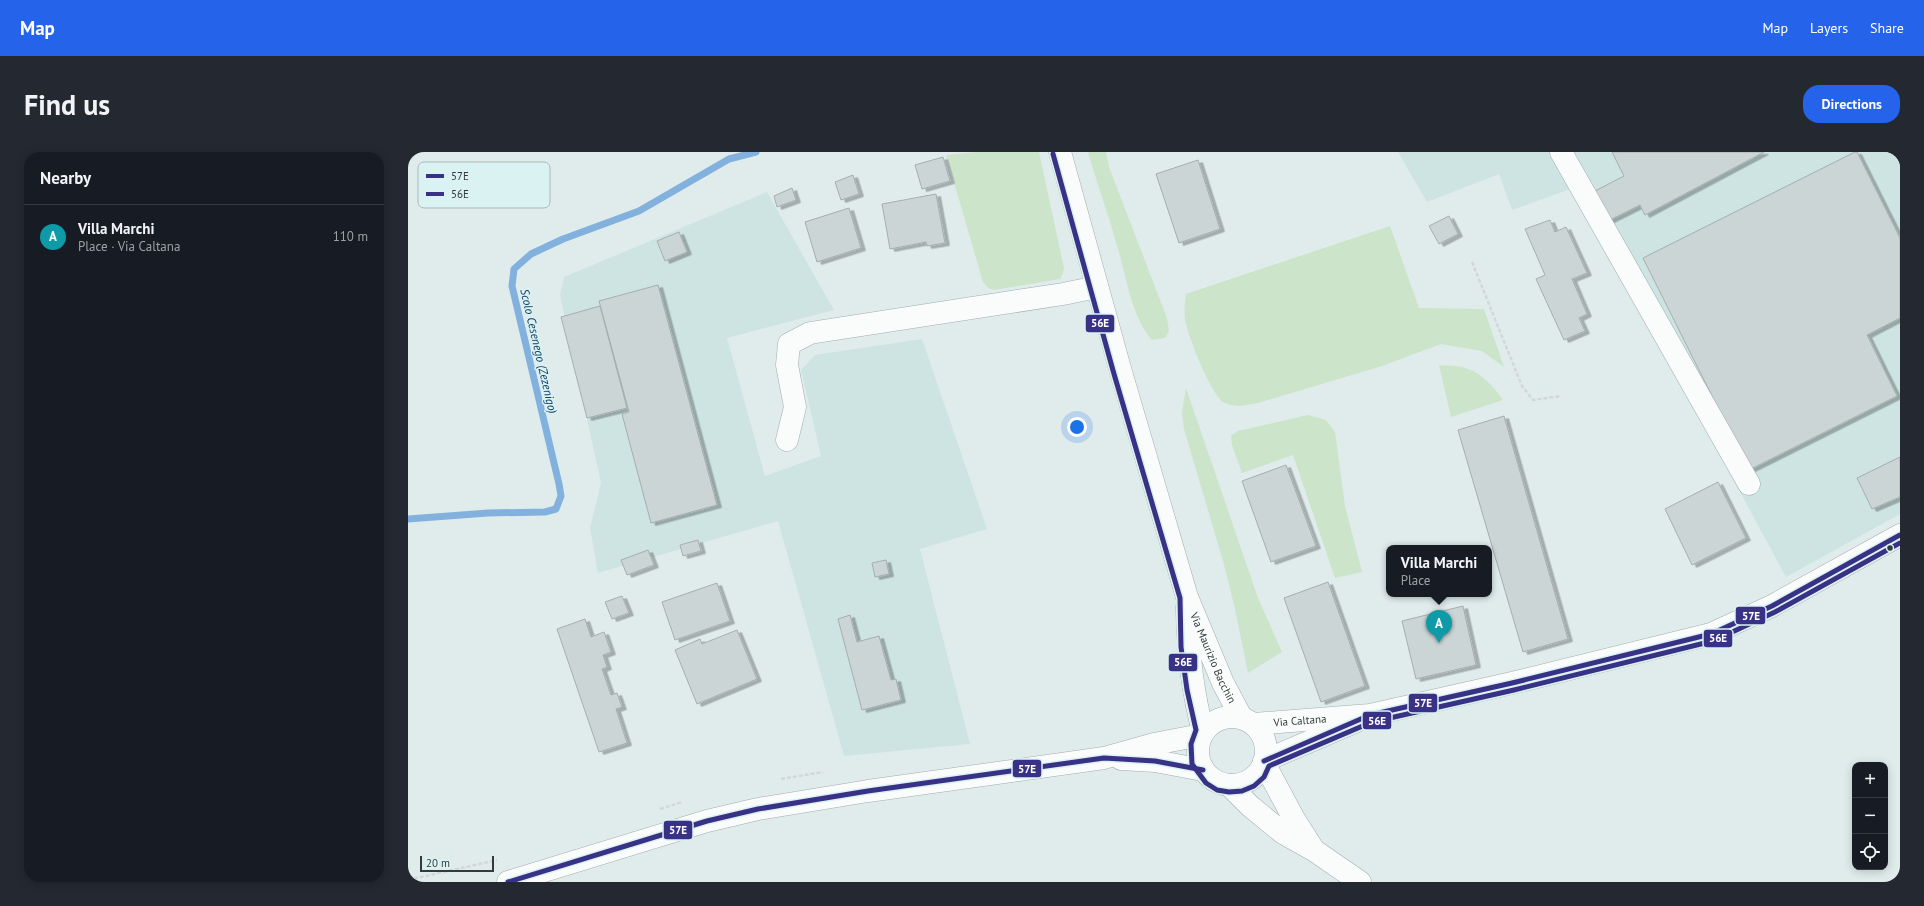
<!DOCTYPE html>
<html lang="en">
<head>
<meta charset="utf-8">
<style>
	body { margin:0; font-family:"PT Sans",sans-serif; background:#242831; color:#f1f3f6 }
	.controls { position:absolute; right:12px; bottom:12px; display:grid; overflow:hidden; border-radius:8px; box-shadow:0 2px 10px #0003 }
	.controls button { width:36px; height:36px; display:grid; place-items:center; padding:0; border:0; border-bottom:1px solid #363941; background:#171b24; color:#f1f3f6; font:20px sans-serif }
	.scale { position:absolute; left:12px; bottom:10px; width:74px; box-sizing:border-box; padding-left:4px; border:2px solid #313b3b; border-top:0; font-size:11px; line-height:14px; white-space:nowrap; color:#313b3b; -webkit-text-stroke:3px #daf2f2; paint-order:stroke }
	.you { position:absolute; left:669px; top:275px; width:14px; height:14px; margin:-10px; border:3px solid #fff; border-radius:50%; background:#1a73e8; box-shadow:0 0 0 6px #1a73e833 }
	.badge { display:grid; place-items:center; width:26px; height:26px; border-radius:50%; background:#2563eb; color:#fff; font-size:13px; font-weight:700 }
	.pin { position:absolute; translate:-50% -33px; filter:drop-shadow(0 1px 2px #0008) }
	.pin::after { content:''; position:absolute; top:21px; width:14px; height:12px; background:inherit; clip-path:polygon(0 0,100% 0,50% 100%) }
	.popup { position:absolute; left:978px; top:393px; width:106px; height:52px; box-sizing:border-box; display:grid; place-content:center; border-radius:8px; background:#171b24; filter:drop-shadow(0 1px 3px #0005); font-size:13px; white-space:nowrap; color:#9ea1a6 }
	.popup b { font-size:15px; color:#f1f3f6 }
	.popup::after { content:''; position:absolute; left:50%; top:100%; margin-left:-8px; border:8px solid transparent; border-top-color:#171b24 }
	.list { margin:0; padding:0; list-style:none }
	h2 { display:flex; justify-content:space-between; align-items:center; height:52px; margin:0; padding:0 16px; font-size:17px }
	h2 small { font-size:13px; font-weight:400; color:#9ea1a6 }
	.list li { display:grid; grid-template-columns:26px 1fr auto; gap:12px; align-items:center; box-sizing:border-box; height:64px; padding:0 16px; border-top:1px solid #363941 }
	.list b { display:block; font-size:15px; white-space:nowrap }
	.list p { margin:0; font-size:13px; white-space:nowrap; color:#9ea1a6 }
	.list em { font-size:13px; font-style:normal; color:#9ea1a6 }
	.icon { flex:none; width:22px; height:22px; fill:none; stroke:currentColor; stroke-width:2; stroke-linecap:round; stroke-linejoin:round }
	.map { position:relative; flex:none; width:1492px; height:730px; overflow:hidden; border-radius:16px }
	header { display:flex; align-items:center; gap:24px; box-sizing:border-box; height:56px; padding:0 20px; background:#2563eb; color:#fff }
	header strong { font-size:19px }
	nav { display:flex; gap:22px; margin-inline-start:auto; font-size:14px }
	.intro { display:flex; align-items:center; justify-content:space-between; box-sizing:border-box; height:96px; padding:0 24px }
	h1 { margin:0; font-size:28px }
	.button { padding:10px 18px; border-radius:16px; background:#2563eb; color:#fff; font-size:14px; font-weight:700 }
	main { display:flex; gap:24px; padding:0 24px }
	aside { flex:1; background:#171b24; border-radius:16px; box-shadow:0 2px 10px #0003 }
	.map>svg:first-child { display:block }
</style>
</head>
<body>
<header>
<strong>Map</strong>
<nav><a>Map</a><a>Layers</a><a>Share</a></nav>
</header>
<div class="intro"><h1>Find us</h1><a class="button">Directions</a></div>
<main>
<aside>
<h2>Nearby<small></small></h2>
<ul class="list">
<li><span class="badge" style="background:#0f9aa8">A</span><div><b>Villa Marchi</b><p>Place · Via Caltana</p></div><em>110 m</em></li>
</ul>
</aside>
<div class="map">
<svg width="1492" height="730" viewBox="0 0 1492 730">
	<defs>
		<filter id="shadow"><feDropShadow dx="4.5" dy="2.5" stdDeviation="0" flood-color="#0004"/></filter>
	</defs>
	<rect width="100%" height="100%" fill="#e0ecec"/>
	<!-- built -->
	<g fill="#cde4e3">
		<polygon points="990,0 1492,0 1492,362 1378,425 1266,218 1165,36 1104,58 1091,22 1019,50"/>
		<polygon points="359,40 426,158 319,186 357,324 413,304 393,218 407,203 514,187 579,377 512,397 562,592 436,604 370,369 190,421 182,376 193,331 152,143 156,125"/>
	</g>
	<!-- green -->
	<g fill="#cbe4ca">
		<polygon points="569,0 631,0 656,116 655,121 652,127 586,138 580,136 575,130 538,3"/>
		<path d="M680,0H698L701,15L759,166L761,179L757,186L744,188C723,163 719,127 710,97C701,64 689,32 680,0Z"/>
		<path d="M982,74L1011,156L1076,157L1096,215L1074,199L1033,192L974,214L850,251C839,253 828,256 817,251C804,246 779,182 777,167C776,159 777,150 778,142Z"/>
		<path d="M1031,213C1039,214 1049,213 1057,216C1073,220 1086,235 1095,248L1043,265Z"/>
		<polygon points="778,236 850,446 874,500 840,521 827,457 815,409 776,277 774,261"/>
		<polygon points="900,263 918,268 927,280 937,354 954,420 927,426 885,303 834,321 824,293 823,284 830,279"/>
	</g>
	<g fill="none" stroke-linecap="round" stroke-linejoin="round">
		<!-- stream -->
		<polyline stroke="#83b1de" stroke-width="7" points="0,367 80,361 137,360 148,357 153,344 151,332 104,134 106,117 123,102 155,87 231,59 321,7 348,0"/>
	</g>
	<!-- building -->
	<g fill="#cbd5d6" stroke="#a5aeaf" filter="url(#shadow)">
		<polygon points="1204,0 1356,0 1237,63 1232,53 1200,69 1185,40 1216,24"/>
		<polygon points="1447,0 1449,0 1492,86 1492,166 1459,183 1489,244 1341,318 1235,106"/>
		<polygon points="535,5 542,29 514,37 507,13"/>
		<polygon points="790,8 812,77 771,91 748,22"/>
		<polygon points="445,23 451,42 433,48 427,30"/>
		<polygon points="384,36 388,48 369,55 366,44"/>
		<polygon points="528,42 537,91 519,94 518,90 482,97 474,52"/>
		<polygon points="441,56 453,96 409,110 397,70"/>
		<polygon points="1041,64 1050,82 1031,92 1021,74"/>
		<polygon points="1142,68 1147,80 1158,75 1179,121 1164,127 1179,162 1171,166 1177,179 1156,188 1128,127 1137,123 1117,77"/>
		<polygon points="271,80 279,100 257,109 249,89"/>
		<polygon points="250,133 309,353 243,371 214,262 221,260 191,149"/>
		<polygon points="192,154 219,256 179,266 153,165"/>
		<polygon points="1096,264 1160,487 1115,500 1050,278"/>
		<polygon points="1492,305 1492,345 1464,357 1449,326"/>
		<polygon points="878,313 908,394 863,410 834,329"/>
		<polygon points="1310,330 1338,386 1284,413 1257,357"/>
		<polygon points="290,388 293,399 275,404 272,393"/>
		<polygon points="240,398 246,413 219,423 213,408"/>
		<polygon points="478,408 481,422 467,425 464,411"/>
		<polygon points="920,430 957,534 913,550 876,446"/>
		<polygon points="309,431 322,469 267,488 254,450"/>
		<polygon points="214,444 221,461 204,467 197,450"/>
		<polygon points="1055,454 1068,513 1008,527 994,469"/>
		<polygon points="442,463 449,490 471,484 483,528 488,527 493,548 454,558 430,467"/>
		<polygon points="177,467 183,485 196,480 203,500 195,503 199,515 194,517 203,543 209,541 214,555 208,557 219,591 191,600 149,477"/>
		<polygon points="329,478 349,527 289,552 267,498 292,487 294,492"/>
	</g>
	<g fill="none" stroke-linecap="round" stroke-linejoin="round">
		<defs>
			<g id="minor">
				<polyline points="1153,0 1341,332"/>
				<polyline points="379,288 387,255 379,213 381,192 402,181 655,142 689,135"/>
			</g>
			<g id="major">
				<path id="s1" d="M652,0L713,220L779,445L815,531L833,565"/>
				<path d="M779,456C780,498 784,539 795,579"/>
				<circle cx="824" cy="599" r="34"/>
				<path id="s2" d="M846,572L962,563L1104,531L1303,482L1364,454L1492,383"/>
				<polyline points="713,607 747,609 795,618"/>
				<polyline points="856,609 947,570"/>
				<polyline points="856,611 886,667 905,697"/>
				<polyline points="821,633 842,654 875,681 907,699 952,730"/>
				<polyline points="100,730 299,669 350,657 460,639 696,606 746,592 793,583"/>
			</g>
		</defs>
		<!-- minor casing -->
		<use href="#minor" stroke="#a2acac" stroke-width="23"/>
		<!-- major casing -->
		<use href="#major" stroke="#a2acac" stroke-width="23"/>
		<!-- path -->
		<g stroke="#d3d7d7" stroke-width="2.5" stroke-dasharray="4 2" stroke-linecap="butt">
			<polyline points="1064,110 1114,234 1125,248 1153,244"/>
			<polyline points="373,627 415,620"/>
			<polyline points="252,657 274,650"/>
			<polyline points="0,728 89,708"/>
		</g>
		<!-- minor -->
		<use href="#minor" stroke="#fafcfc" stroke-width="22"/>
		<!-- major -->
		<use href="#major" stroke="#fafcfc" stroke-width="22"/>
		<defs>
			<g id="bus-1">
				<polyline points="856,609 962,563 1104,531 1303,482 1364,454 1492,383"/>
				<polyline points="100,730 299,669 350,657 460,639 696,606 747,609 795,618"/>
			</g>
			<polyline id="bus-2" points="645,2 706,222 772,446 773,495 779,538 788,578 783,592 784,612 798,631 809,638 821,640 834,639 846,634 856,625 861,614 964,570 1106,538 1305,489 1367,460 1492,391"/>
		</defs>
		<!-- bus-1 casing -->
		<use href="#bus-1" stroke="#daf2f2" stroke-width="8"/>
		<!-- bus-2 casing -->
		<use href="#bus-2" stroke="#daf2f2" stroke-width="8"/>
		<!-- bus-1 -->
		<use href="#bus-1" stroke="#393185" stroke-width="5"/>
		<!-- bus-2 -->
		<use href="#bus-2" stroke="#393185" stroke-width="5"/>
	</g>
	<!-- markers -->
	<circle fill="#313b3b" stroke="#daf2f2" stroke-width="1.5" cx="1482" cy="396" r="3.5"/>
	<g text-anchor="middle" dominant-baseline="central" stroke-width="3" stroke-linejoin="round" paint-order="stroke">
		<!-- street labels -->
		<g font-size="11" fill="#313b3b" stroke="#daf2f2">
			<text stroke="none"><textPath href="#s1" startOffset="529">Via Maurizio Bacchin</textPath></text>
			<text stroke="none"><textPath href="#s2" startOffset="46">Via Caltana</textPath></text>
		</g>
		<!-- water labels -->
		<g font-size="12" font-style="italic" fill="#113d67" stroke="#daf2f2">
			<text transform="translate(131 199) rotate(77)">Scolo Cesenego (Zezenigo)</text>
		</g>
	</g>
	<!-- legend -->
	<rect x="10" y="10" width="132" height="46" rx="6" fill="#daf2f2" stroke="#a7bbbb" stroke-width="1"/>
	<rect x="18" y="22" width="18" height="4" fill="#393185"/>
	<rect x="18" y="40" width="18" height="4" fill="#393185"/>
	<g font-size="11" fill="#313b3b">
		<text x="43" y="28">57E</text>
		<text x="43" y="46">56E</text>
	</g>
	<g stroke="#daf2f2" stroke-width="1.5">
		<rect x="677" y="162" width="30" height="19" rx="4" fill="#393185"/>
		<rect x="1327" y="454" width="31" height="19" rx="4" fill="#393185"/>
		<rect x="1295" y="477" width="30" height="19" rx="4" fill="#393185"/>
		<rect x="760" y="501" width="30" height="19" rx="4" fill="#393185"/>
		<rect x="1000" y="541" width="30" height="20" rx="4" fill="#393185"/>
		<rect x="954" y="559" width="30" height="19" rx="4" fill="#393185"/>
		<rect x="604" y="607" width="30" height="19" rx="4" fill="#393185"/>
		<rect x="255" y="668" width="30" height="20" rx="4" fill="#393185"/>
	</g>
	<g font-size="11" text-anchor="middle" font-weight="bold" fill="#fff">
		<text x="692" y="175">56E</text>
		<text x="1343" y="468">57E</text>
		<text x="1310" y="490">56E</text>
		<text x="775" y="514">56E</text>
		<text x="1015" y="555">57E</text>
		<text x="969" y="573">56E</text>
		<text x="619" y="621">57E</text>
		<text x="270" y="682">57E</text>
	</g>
</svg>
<div class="controls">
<button>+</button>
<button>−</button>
<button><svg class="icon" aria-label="locate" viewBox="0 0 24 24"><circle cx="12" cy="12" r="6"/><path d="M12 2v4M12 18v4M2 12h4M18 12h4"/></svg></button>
</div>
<div class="scale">20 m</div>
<div class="you"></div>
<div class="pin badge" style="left:1031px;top:491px;background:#0f9aa8">A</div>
<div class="popup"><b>Villa Marchi</b>Place</div>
</div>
</main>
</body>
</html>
